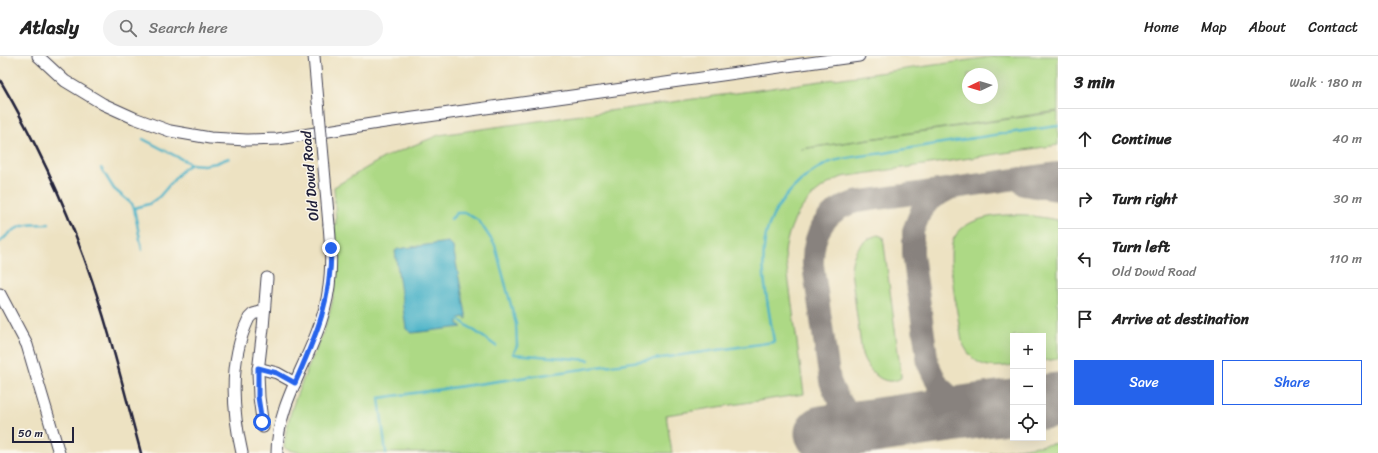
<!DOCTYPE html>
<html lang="en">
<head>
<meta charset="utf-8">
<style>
	body { margin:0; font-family:Sriracha,sans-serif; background:#f2f2f2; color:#222 }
	.controls { position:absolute; right:12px; bottom:12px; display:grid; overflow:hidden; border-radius:0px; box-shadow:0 4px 16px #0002 }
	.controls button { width:36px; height:36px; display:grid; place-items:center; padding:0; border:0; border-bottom:1px solid #e0e0e0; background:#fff; color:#222; font:20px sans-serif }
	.compass { position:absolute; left:962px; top:12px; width:36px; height:36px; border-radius:50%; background:#fff; box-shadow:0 4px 16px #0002; rotate:266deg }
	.scale { position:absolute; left:12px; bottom:10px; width:62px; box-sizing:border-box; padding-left:4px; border:2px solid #22223b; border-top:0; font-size:11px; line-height:14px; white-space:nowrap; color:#22223b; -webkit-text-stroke:3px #fbf7ec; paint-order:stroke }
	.stop { position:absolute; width:12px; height:12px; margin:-9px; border:3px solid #2563eb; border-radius:50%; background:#fff }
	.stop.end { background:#2563eb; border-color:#fff; box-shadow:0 1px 4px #0008 }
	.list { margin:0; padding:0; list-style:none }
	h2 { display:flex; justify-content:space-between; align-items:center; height:52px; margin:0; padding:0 16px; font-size:17px }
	h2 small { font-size:13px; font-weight:400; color:#767676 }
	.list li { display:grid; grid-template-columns:26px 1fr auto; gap:12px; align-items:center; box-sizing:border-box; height:60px; padding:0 16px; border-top:1px solid #e0e0e0 }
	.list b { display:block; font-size:15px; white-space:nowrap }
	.list p { margin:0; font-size:13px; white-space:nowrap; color:#767676 }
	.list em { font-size:13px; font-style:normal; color:#767676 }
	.actions { display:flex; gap:8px; padding:12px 16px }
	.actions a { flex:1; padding:9px 0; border:1px solid #2563eb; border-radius:0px; text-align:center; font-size:14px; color:#2563eb }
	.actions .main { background:#2563eb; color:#fff }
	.icon { flex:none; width:22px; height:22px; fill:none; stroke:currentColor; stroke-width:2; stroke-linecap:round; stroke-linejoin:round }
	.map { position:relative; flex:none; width:1058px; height:397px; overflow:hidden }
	header { display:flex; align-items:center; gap:24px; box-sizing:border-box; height:56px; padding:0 20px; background:#fff; border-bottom:1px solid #e0e0e0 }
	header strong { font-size:19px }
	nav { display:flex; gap:22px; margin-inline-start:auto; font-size:14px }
	.search { width:280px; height:36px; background:#f2f2f2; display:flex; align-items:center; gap:10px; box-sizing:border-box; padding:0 14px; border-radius:22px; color:#767676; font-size:15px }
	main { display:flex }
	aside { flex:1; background:#fff }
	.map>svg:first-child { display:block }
</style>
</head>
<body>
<header>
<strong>Atlasly</strong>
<div class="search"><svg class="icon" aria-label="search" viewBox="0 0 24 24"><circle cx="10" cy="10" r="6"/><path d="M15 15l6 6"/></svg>Search here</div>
<nav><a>Home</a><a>Map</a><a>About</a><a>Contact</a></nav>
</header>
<main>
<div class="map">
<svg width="1058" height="397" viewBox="0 0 1058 397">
	<rect width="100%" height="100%" fill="#fbf7ec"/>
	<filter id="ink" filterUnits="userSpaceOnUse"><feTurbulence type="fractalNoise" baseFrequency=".025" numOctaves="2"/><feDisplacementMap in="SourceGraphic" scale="8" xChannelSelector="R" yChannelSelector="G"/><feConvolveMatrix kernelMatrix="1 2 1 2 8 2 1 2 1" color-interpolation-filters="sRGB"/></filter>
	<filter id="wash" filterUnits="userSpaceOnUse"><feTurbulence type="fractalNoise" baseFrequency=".012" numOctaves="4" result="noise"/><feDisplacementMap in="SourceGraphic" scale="16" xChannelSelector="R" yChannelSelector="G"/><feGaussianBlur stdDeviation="0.9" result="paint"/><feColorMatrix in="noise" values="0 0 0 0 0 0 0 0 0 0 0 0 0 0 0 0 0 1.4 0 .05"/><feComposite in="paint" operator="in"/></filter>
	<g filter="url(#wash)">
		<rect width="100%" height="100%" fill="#ede2c2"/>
		<!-- green -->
		<g fill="#add985" stroke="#687e60" fill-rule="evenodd">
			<path d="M998,0H1058V55L801,93L1058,56V89L842,121C809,135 789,161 785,197L804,338L666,359L672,397H301L286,393L284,391C288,344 314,306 328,262C338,231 337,200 334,168H336L334,131L385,101L439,79ZM968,18H992V42H968Z"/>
			<path d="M1027,159L1058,164V303L1043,305V280H1013V309C988,313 974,311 962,286C959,265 945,199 954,182C967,159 1004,158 1027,159Z"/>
			<path d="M878,179L883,181L901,319V322C883,333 867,313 862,298L851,215C852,197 860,184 878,179Z"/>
			<polygon points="1058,387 1058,397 990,397"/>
		</g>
		<!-- water -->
		<polygon fill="#4ab2c8" stroke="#366a82" points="448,186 453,191 467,263 463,261 458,263 458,268 462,271 412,277 406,273 395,195 398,193"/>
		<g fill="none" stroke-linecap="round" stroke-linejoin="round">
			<!-- stream -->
			<g stroke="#4ab2c8" stroke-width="2.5">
				<polyline points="143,83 191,108"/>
				<polyline points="101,112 114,133 132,148 134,152 142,194"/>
				<polyline points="134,152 149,148 159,141 184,112 191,108 204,109 216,107 229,102"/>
				<polyline points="451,163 457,157 466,157 479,165 495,189 516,268 517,290 513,298 589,304"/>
				<path d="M0,186C17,168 25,168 49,168"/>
				<polyline points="458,263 496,290"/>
				<path d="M386,397L379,342L774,286C769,252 756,202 769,169C779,142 803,119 828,107C842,101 869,99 885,97C942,86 1000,78 1058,70"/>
			</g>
			<!-- taxiway -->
			<g stroke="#88827e" stroke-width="22">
				<polyline points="1024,129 1058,134"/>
				<polyline points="948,134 930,144 921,155 913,175 913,198 928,308 938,329 955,345 973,352 1000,352"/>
				<path d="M888,368C857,366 841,355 830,325L813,209C812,178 825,154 856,146L1058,117"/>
			</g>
			<!-- runway -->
			<g stroke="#88827e" stroke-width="55">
				<polyline points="1043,346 1058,344"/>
				<polyline points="822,377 1013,350"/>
			</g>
		</g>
	</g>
	<g filter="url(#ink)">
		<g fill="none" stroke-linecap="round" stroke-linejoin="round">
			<defs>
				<g id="minor">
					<polyline points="38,0 65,25 103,48 134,62 170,75 210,82 247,84 278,83 378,67 859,0"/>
					<polyline points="314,0 318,45"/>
					<polyline points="0,238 27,289 59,397"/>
					<polyline points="258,312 277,317 295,327"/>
					<polyline points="263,371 259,341 258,316 263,272 267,222"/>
					<path d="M242,397C232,353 229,303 249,262L253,258L264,255"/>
					<path d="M277,397C277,349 307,309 321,265C332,233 332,202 329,169"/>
				</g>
			</defs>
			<!-- minor casing -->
			<use href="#minor" stroke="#403f4f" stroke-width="13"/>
			<!-- minor -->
			<use href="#minor" stroke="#fff" stroke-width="11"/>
			<!-- rail -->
			<path stroke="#22223b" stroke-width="2.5" d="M0,24C35,84 64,145 87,210C109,271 124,335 141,397"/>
			<defs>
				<polyline id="minor-bridge" points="318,45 329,169"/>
			</defs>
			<!-- minor-bridge casing -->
			<use href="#minor-bridge" stroke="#403f4f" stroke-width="13" stroke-linecap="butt"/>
			<!-- minor-bridge -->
			<use href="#minor-bridge" stroke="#fff" stroke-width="11"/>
		</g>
	</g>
	<g fill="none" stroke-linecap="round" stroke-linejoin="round" filter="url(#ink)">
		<!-- route -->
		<path stroke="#2563eb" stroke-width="5" d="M262,366L258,341V312L277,317L295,327C316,279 331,247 331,192"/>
	</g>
	<g text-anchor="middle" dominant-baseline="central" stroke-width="3" stroke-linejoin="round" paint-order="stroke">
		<!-- street labels -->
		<g font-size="14" fill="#22223b" stroke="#fbf7ec">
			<text transform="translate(310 120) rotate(-95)">Old Dowd Road</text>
		</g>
	</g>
</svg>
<div class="controls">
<button>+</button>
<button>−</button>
<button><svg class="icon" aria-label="locate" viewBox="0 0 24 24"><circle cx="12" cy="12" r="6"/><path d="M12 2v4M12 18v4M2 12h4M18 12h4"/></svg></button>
</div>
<svg class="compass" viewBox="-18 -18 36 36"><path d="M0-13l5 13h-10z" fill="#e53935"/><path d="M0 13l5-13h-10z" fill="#767676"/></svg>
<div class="scale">50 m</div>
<div class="stop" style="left:262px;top:366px"></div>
<div class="stop end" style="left:331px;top:192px"></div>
</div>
<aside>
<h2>3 min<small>Walk · 180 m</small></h2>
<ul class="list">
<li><svg class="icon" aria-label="ahead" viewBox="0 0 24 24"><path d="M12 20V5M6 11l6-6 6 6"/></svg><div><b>Continue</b></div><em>40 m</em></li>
<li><svg class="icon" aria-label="right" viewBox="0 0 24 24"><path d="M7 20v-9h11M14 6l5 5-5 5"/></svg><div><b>Turn right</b></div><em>30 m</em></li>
<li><svg class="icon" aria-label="left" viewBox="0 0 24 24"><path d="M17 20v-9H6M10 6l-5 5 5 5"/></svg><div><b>Turn left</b><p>Old Dowd Road</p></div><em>110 m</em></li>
<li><svg class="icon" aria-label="arrive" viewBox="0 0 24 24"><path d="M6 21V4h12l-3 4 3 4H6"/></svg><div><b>Arrive at destination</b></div></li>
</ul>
<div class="actions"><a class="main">Save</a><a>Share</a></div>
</aside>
</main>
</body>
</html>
